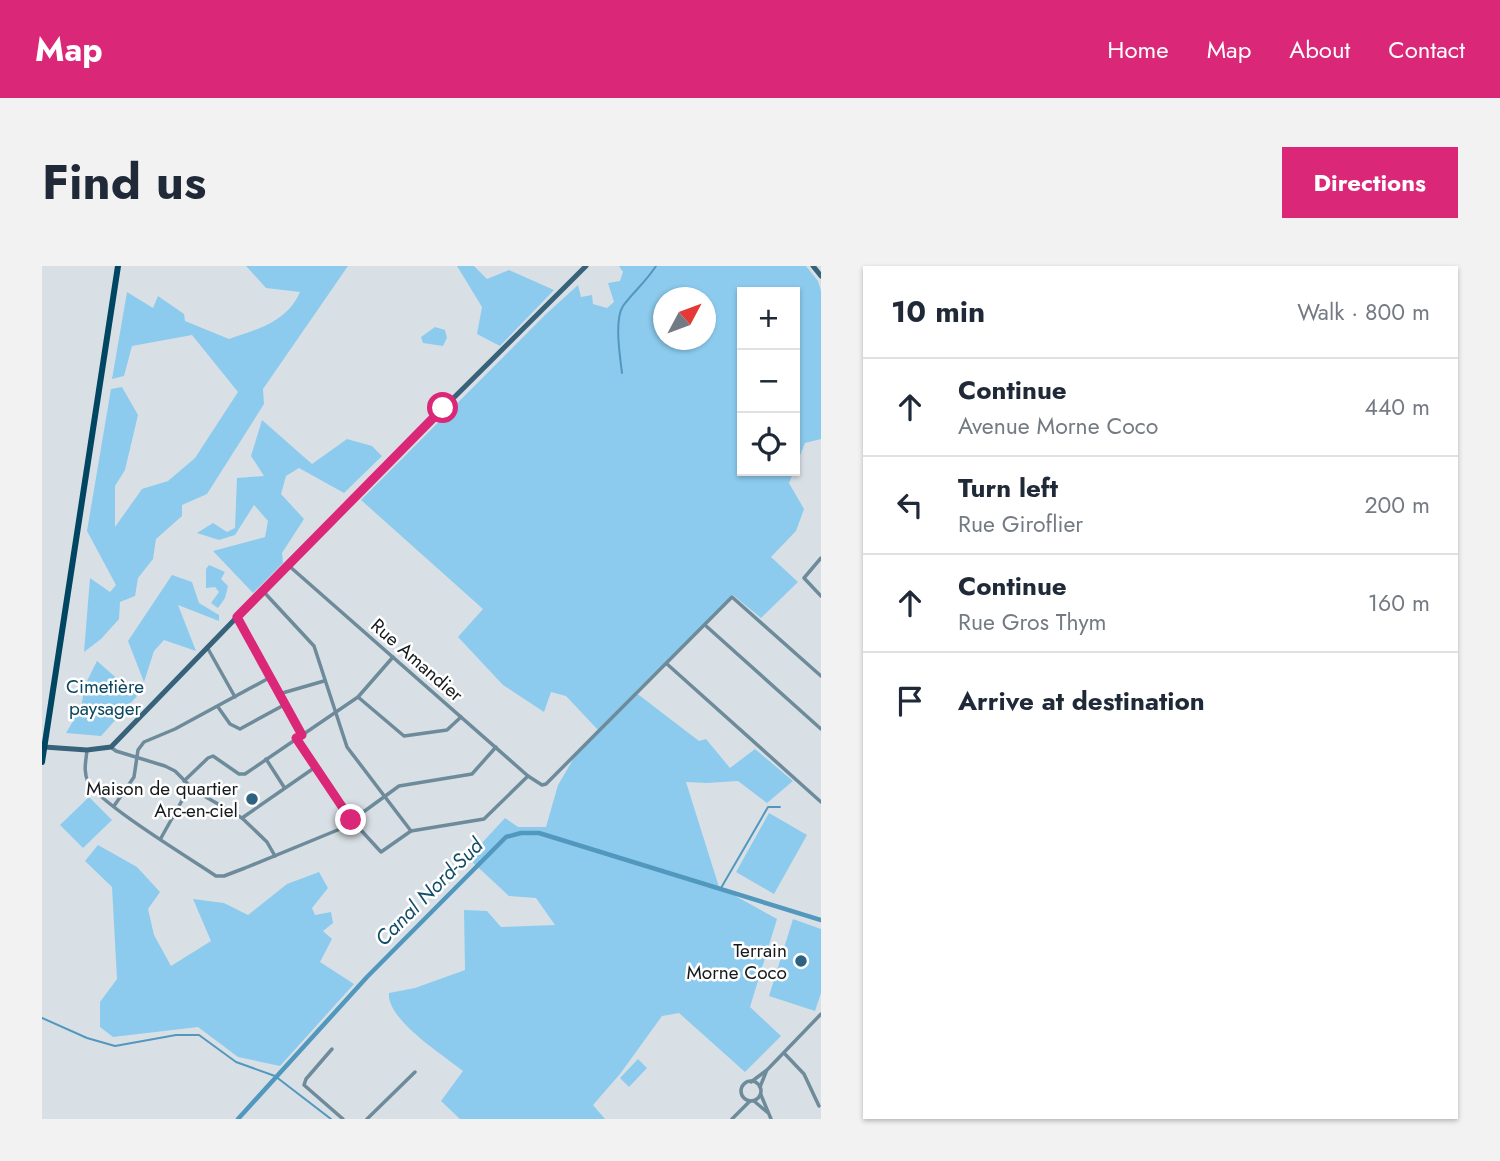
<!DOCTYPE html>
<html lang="en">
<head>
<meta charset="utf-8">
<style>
	body { margin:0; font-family:Jost,sans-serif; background:#f2f2f3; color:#1f2937 }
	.controls { position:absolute; right:21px; top:21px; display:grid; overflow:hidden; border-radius:0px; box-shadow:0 2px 5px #0004 }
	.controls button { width:63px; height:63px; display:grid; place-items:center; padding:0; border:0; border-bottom:2px solid #e0e1e3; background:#fff; color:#1f2937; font:35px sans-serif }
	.compass { position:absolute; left:611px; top:21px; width:63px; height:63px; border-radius:50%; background:#fff; box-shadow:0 2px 5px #0004; rotate:49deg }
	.stop { position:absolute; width:21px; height:21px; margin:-16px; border:5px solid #db2777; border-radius:50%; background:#fff }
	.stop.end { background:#db2777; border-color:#fff; box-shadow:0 2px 7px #0008 }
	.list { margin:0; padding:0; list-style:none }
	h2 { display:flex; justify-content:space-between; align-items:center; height:91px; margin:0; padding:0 28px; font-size:30px }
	h2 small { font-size:23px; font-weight:400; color:#747a83 }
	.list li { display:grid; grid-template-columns:46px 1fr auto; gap:21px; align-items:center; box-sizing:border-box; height:98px; padding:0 28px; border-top:2px solid #e0e1e3 }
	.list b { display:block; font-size:26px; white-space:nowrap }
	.list p { margin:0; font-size:23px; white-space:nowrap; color:#747a83 }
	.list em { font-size:23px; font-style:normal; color:#747a83 }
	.icon { flex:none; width:38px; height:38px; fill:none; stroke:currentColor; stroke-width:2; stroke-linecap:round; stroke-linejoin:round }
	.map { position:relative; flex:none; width:779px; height:853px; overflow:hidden; border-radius:0px }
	header { display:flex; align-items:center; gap:42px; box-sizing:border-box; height:98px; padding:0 35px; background:#db2777; color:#fff }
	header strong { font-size:33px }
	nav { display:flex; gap:38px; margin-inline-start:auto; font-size:24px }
	.intro { display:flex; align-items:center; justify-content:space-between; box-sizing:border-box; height:168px; padding:0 42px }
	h1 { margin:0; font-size:49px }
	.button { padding:18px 32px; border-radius:0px; background:#db2777; color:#fff; font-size:24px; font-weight:700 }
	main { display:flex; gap:42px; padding:0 42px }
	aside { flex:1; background:#fff; border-radius:0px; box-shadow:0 2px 5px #0004 }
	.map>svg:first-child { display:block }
</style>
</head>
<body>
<header>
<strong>Map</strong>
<nav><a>Home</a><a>Map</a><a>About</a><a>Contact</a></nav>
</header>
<div class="intro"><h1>Find us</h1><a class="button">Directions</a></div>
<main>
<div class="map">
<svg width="779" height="853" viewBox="0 0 779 853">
	<rect width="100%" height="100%" fill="#d8e0e5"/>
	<!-- green -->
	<g fill="#8ccbee" fill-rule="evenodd">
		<path d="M204,0H306L221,123L222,138L165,228L140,239V250L114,273L111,293L96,312L93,330L78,336L77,353L59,373L42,386L48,312L68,326L74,319L45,265L69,123L80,121L96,149L83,204L73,220V261L100,223L126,215L153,192L196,126L150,69L90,80L82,110L70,113L85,26L111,42L116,30L142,48L143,55L187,73C216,63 245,56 258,26L224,22Z"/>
		<polygon points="415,0 432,0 445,13 467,4 512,24 458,80 435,68 440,41"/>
		<path d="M577,0H764L776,15L779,25V173L763,177L753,202V26H700V205H752L747,217L762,243L754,265L729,291L756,316L719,352L691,329L593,426L657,475L664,473L688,502L713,483L751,515L725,537L696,515L665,517L644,516L677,621L735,653L708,741L739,770L703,806L637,747L620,750L578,808L551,839L563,853H418L399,835L421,805C401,789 344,753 347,727L373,722L423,704L422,644L445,645L459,661L513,659L494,632L467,630L426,592L463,552L476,561H504L516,519L533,490L556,464L524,430L509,426L502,446L461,419L416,371L441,343L319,234L503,49L536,19L539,31L550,29L551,38L565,42L572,36L566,17L578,15L581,6ZM622,32H664V74H622Z"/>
		<polygon points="393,61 403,64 405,72 401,80 381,77 379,71"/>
		<polygon points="220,154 270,198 305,173 330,180 340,190 302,227 257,202 244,210 239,228 262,253 240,287 241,297 211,327 171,285 223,271 226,255 212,239 193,269 177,274 155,267 171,257 185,266 193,262 195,212 222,210 209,190"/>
		<polygon points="167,299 183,306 179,313 186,320 183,332 176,342 169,337 177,326 173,321 164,322 164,303"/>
		<polygon points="130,309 150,316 157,337 177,349 177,355 136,339 154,385 122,374 112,385 102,416 86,375"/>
		<polygon points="55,395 95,430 59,470 24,467 39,442 43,419"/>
		<polygon points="47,531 70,554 41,582 18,559"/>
		<polygon points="727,547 765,569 732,628 694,606"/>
		<polygon points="56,579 95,601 118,626 106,643 112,669 129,700 169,675 151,633 182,637 206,649 245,618 277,606 286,622 270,642 273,649 289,646 291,657 281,665 290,673 278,696 312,718 238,800 196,791 156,761 71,771 58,761 58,736 75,713 70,621 43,595"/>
		<polygon points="751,653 779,663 779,727 773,745 727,730"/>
		<polygon points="596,793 605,802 587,821 578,812"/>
	</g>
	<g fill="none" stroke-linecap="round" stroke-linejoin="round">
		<!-- stream -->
		<g stroke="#5298be" stroke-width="2">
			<path d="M580,107C578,90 572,54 581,40C592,25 603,17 614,0"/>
			<polyline points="679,622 726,541 738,541"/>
			<polyline points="0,752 45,772 73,780 134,769 157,769 194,796 233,810 289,853"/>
		</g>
		<!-- canal -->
		<polyline stroke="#5298be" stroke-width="4.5" points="196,853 325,711 464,571 479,567 497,567 779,654"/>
		<!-- street -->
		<g stroke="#6e8b9b" stroke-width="3.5">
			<polyline points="779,292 762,312 779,330"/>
			<polyline points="246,299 486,510 500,519 504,518 690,331 779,410"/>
			<polyline points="220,324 272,380 305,481 369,565"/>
			<polyline points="195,351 259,469"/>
			<polyline points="663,359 779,463"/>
			<polyline points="165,381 193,431"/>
			<polyline points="625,398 779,536"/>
			<polyline points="237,428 282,415"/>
			<polyline points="316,431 362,470 405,464 419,451"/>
			<polyline points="176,441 188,458 198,463 242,439"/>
			<polyline points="254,472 306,550 339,586 369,565 442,553 486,510"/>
			<polyline points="70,482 74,485 123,500 133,505 152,524 200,552 225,576 233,590"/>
			<path d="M45,484C44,495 41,505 46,516C58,538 149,593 174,610H182L203,602L298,563L357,520L430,508L454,481"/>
			<polyline points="224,493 242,521"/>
			<polyline points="142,515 166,492 171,490 197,508 203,508 316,431 351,391"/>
			<polyline points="72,540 92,511 96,484 102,476 133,463 227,412"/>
			<polyline points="200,552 272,502"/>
			<polyline points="119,572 147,522"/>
			<polyline points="290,783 264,813 262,819 301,853"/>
			<polyline points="742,787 762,808 777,840"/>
			<circle cx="709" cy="825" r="10"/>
			<polyline points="709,816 725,804 779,748"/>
			<polyline points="718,821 724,806"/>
			<polyline points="719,829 729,853"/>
			<polyline points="712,835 725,846"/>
			<polyline points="325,853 373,806"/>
			<polyline points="690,853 708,835"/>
		</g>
		<!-- secondary -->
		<g stroke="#37627a" stroke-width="5">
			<polyline points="771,0 779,10"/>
			<polyline points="2,481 45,484 69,481 292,251 544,0"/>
		</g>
		<!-- primary -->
		<polyline stroke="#004562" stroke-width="6" points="0,496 76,0"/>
	</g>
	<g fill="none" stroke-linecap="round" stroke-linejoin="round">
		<!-- route -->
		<polyline stroke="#db2777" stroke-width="9" points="309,554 254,472 260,469 195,351 401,142"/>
	</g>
	<!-- markers -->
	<g fill="#2e637f" stroke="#fff" stroke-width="2.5">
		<circle cx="210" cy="533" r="7"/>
		<circle cx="759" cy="695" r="7"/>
	</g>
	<g text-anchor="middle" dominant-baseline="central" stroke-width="5" stroke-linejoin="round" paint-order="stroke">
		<!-- street labels -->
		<g font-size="19" fill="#171a1c" stroke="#fff">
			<text transform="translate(375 394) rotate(41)">Rue Amandier</text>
		</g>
		<!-- park labels -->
		<g font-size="19" fill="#0c4761" stroke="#fff">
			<text x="63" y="420">Cimetière<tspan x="63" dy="22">paysager</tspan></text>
		</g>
		<!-- poi labels -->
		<g font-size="19" fill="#171a1c" stroke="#fff" text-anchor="end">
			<text x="196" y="522">Maison de quartier<tspan x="196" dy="22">Arc-en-ciel</tspan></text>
			<text x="745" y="684">Terrain<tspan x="745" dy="22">Morne Coco</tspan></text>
		</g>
		<!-- water labels -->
		<g font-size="21" font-style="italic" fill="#144d68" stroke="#fff">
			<text transform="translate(387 626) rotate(-45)">Canal Nord-Sud</text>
		</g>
	</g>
</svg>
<div class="controls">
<button>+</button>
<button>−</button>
<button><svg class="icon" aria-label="locate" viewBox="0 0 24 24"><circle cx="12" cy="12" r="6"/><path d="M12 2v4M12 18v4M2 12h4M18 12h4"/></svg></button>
</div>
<svg class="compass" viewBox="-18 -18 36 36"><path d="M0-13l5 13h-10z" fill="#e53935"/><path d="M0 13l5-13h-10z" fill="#747a83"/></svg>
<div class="stop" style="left:401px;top:142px"></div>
<div class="stop end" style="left:309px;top:554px"></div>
</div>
<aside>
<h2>10 min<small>Walk · 800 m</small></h2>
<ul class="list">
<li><svg class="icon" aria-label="ahead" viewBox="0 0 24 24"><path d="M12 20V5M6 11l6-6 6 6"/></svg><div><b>Continue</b><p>Avenue Morne Coco</p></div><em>440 m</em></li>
<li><svg class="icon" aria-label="left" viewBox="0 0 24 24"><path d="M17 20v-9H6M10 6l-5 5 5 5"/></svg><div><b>Turn left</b><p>Rue Giroflier</p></div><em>200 m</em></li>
<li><svg class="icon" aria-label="ahead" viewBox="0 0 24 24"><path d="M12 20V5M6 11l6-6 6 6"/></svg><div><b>Continue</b><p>Rue Gros Thym</p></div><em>160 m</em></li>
<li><svg class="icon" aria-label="arrive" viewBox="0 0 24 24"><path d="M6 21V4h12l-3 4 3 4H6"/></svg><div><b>Arrive at destination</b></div></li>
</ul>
</aside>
</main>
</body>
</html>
